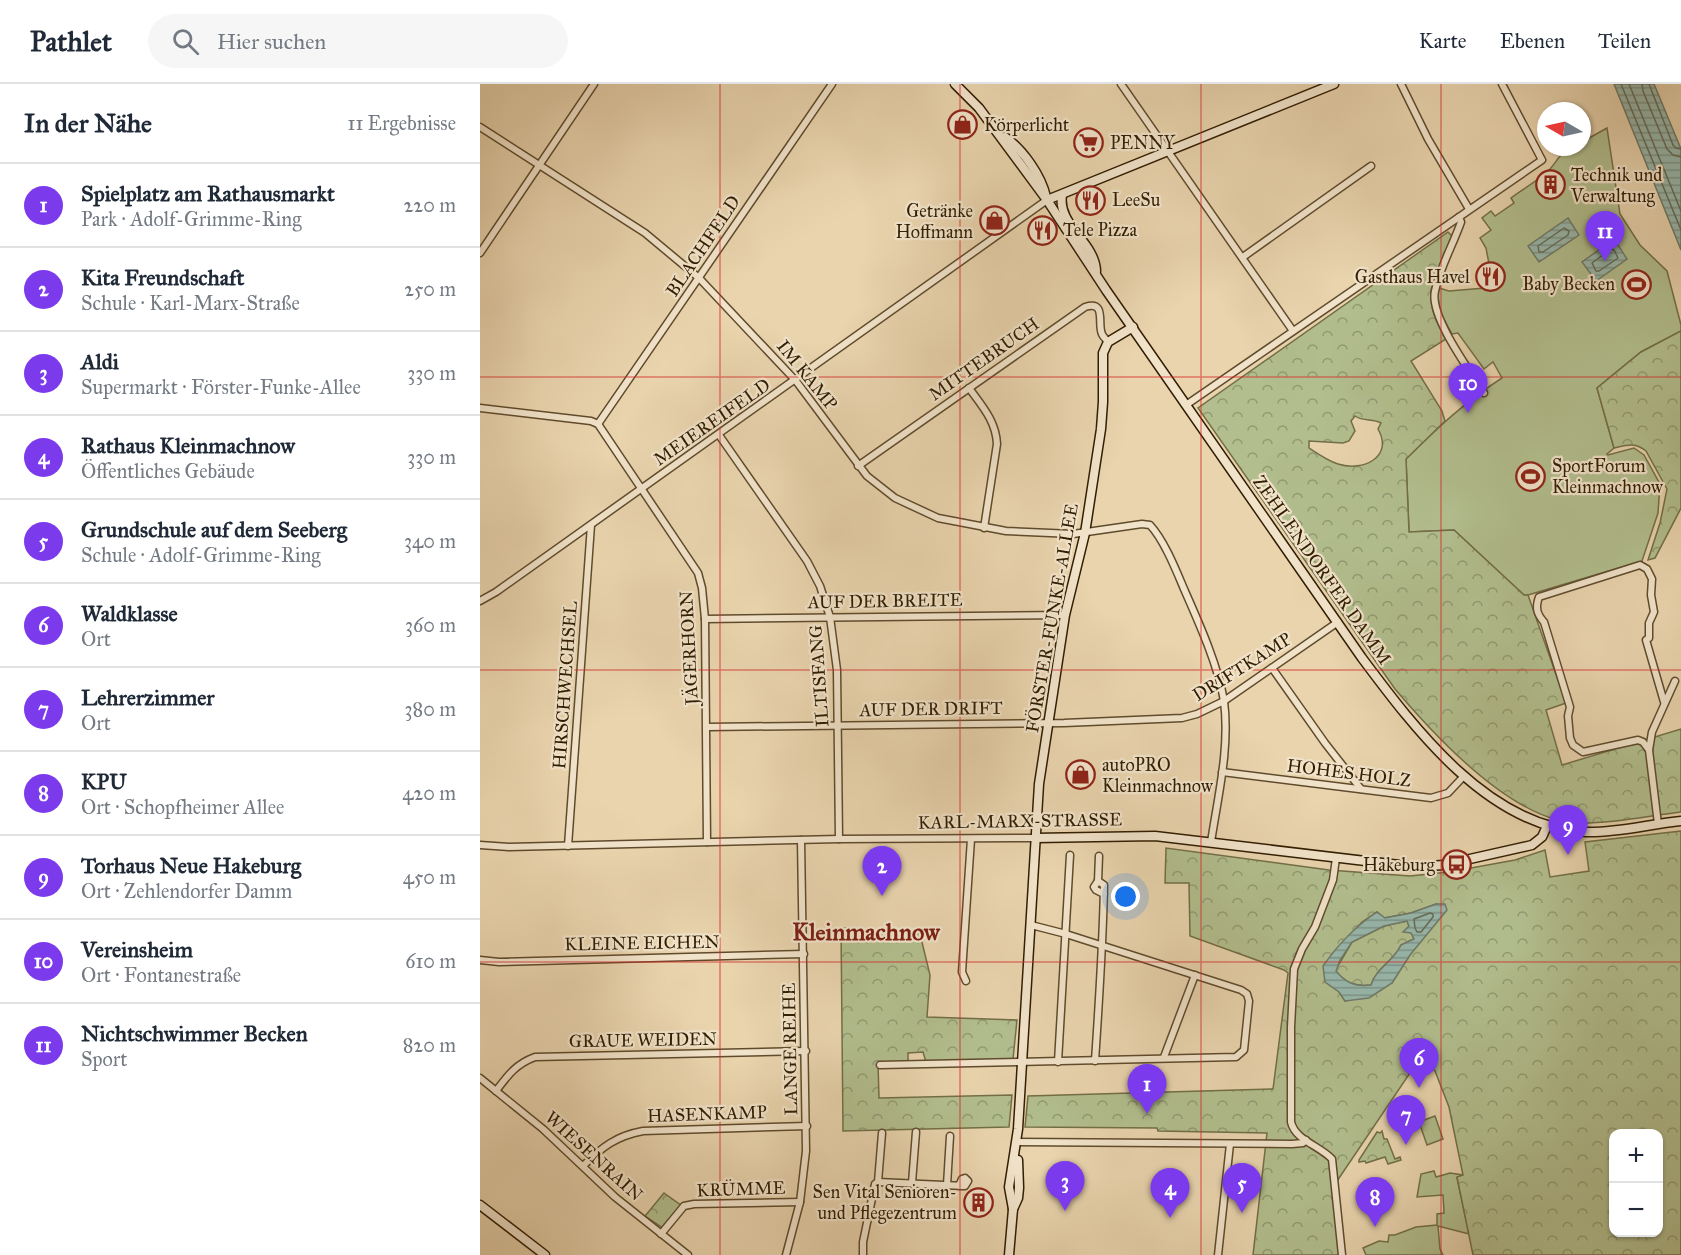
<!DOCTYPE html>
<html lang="de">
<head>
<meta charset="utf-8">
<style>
	body { margin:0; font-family:"IM FELL Great Primer",serif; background:#f6f6f7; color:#1f2937 }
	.controls { position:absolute; right:18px; bottom:18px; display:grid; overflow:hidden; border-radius:12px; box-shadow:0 2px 4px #0004 }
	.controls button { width:54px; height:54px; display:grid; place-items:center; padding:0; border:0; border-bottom:2px solid #e0e1e3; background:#fff; color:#1f2937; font:30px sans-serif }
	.compass { position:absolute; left:1057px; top:18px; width:54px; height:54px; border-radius:50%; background:#fff; box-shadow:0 2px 4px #0004; rotate:279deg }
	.you { position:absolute; left:646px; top:813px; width:21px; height:21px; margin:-15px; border:4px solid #fff; border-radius:50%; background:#1a73e8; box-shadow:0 0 0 9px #1a73e833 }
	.badge { display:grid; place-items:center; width:39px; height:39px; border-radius:50%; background:#7c3aed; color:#fff; font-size:20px; font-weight:700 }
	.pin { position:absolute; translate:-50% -50px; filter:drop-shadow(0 2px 3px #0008) }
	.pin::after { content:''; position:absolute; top:32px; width:21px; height:18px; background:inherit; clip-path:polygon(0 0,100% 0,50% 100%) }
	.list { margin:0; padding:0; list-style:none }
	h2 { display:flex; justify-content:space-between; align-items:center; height:78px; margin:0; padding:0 24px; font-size:26px }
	h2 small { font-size:20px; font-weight:400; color:#747a83 }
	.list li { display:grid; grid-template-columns:39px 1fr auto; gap:18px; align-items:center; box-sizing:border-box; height:84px; padding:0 24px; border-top:2px solid #e0e1e3 }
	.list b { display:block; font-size:22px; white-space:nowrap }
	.list p { margin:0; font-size:20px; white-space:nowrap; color:#747a83 }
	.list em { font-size:20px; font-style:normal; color:#747a83 }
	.icon { flex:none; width:33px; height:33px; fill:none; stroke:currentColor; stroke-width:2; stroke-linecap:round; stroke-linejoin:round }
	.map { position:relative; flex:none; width:1201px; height:1171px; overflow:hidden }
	header { display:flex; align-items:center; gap:36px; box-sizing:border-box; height:84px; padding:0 30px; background:#fff; border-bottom:2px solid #e0e1e3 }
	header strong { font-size:28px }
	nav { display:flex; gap:33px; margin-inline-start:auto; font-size:21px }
	.search { width:420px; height:54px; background:#f6f6f7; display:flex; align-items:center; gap:15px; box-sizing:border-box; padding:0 21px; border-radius:33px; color:#747a83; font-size:22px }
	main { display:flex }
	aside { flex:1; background:#fff }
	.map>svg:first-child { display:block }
</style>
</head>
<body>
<header>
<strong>Pathlet</strong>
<div class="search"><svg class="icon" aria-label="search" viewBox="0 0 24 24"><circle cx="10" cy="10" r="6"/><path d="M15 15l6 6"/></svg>Hier suchen</div>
<nav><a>Karte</a><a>Ebenen</a><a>Teilen</a></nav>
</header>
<main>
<aside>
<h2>In der Nähe<small>11 Ergebnisse</small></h2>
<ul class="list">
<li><span class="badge">1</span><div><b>Spielplatz am Rathausmarkt</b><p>Park · Adolf-Grimme-Ring</p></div><em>220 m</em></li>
<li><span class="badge">2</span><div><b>Kita Freundschaft</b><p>Schule · Karl-Marx-Straße</p></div><em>250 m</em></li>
<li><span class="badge">3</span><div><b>Aldi</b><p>Supermarkt · Förster-Funke-Allee</p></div><em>330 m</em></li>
<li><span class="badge">4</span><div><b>Rathaus Kleinmachnow</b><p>Öffentliches Gebäude</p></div><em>330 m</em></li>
<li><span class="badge">5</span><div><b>Grundschule auf dem Seeberg</b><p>Schule · Adolf-Grimme-Ring</p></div><em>340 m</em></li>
<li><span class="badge">6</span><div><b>Waldklasse</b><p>Ort</p></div><em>360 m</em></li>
<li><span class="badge">7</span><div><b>Lehrerzimmer</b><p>Ort</p></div><em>380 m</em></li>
<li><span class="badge">8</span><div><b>KPU</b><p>Ort · Schopfheimer Allee</p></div><em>420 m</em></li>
<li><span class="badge">9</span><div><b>Torhaus Neue Hakeburg</b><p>Ort · Zehlendorfer Damm</p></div><em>450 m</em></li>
<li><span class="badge">10</span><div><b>Vereinsheim</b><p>Ort · Fontanestraße</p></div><em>610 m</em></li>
<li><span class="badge">11</span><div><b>Nichtschwimmer Becken</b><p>Sport</p></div><em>820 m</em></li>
</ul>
</aside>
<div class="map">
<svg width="1201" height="1171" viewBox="0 0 1201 1171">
	<defs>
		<pattern id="forest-crowns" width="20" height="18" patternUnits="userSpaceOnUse" patternTransform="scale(1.5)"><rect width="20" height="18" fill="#b2be8e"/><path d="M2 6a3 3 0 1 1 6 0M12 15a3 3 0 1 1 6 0" fill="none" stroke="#919a72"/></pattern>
		<pattern id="water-rules" width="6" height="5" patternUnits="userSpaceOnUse" patternTransform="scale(1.5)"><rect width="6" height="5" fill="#97b8ad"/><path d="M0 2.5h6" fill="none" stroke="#7c958a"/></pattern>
	</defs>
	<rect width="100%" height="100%" fill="#e9d4ae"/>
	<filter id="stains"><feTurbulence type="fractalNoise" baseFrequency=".00333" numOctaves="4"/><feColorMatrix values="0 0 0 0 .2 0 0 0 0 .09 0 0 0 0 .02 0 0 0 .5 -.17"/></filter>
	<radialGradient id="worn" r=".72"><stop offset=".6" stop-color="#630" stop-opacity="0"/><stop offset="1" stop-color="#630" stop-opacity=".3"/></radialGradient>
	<!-- green -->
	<g fill="#b2be8e" stroke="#726e47" stroke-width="1.5">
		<path d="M1127,44L1140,130L1160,161L1187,187L1201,241V247L1161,268L1117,304L1134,364L1127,370L1128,371L1154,364L1164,371L1180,400L1178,429L1162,477L1048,511H1044L974,446L929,448L926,375C956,345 986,317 1022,294L1013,278L1004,285L978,249L972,250C963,234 956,223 959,204L969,207L1005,204L1002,187L1010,185L1006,164L1000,154L1011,146L1002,134L1011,127L1015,132L1034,119L1031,114C1042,106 1055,98 1066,89C1079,78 1079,63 1102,63V58Z"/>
		<polygon points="955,1032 963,1055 947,1061 939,1038"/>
		<polygon points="954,1087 956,1093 970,1089 983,1091 977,1094 989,1150 958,1142 960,1165 963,1171 886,1171 883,1164 899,1157 908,1158 909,1151 915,1151 936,1143 957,1141 957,1130 964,1129 963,1111 937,1113 941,1090"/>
	</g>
	<!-- forest -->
	<g fill="url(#forest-crowns)" stroke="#726e47" stroke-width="1.5" fill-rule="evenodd">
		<path d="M968,148L972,152L951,206C950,226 956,238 966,255L931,277L962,327L965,337L926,375L929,448L974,446L1044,511H1048L1086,619L1066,626L1082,681L1201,645V728C1167,732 1131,740 1096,739C1031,735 954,651 915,605L718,324ZM875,332C884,338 893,334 901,339L898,345C914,373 883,388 858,380C848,377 838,370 829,364V357L863,359L869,357L875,347L871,337Z"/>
		<path d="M1201,247V424L1175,474L1168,476L1180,439L1187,405L1166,367C1155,358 1147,361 1134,364L1117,304L1161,268Z"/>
		<path d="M1201,747V1171H993L977,1093L983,1091L969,1023L955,987L940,974L855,1100L862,1171H773L787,1049L678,1047L677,1044L545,1043L548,1012L793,1005L808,889L804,886L710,852L709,799H685L686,764L849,786L930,792L969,788L1035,776L1065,766L1070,793L1109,787L1105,758ZM956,820L930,871L912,899L865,917L859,908L852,870L882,838L897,828L904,834L931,829ZM1134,1050H1178V1148H1134Z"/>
		<path d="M927,837L934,855L921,861C914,877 896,884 891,901C875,903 866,899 855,887L872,858L904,842Z"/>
		<polygon points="361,844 440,850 450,891 447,933 537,936 533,975 446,978 443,968 428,969 428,978 398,979 399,1014 532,1011 529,1043 363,1047"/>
		<polygon points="902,1047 904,1055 907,1055 915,1075 920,1073 921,1076 908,1080 905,1073 886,1079 885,1077 879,1078 879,1076 897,1048 900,1049"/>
		<polygon points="184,1109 202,1122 183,1144 165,1132"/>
	</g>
	<!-- water -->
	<g fill="url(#water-rules)" stroke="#6e7a68" stroke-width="1.5" fill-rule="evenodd">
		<polygon points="1134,0 1174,0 1201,65 1201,166"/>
		<polygon points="1088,134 1099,151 1059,178 1048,162"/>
		<polygon points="1134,155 1147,175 1116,197 1102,178"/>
		<path d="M956,820H965L967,826L930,871L912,899L889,914L865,917L859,908L845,898L843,882C857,862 876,842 897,828L905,834L931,829ZM927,837L929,842L923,848L931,849L934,855L921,861C914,877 896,884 891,901C875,903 866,899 856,887L860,876L872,858L904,842Z"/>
	</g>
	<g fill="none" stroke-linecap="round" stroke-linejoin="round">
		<!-- shore -->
		<g stroke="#646a56" stroke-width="1.5">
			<polyline points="1141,0 1201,146"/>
			<polyline points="1149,0 1201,127"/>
			<polyline points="1162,0 1163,7 1187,65 1193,71 1201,73"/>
			<polyline points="1169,0 1193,61 1196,64 1201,65"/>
			<polygon points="1084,144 1089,147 1088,151 1063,168 1059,168 1058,162"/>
			<polygon points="1131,165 1134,166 1138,174 1119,187 1116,187 1112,179"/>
			<polygon points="950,829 953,830 953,833 941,848 937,848 935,844 934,835"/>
		</g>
		<defs>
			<g id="street">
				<polyline points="641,0 813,247"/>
				<polyline points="921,0 948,55 989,125"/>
				<path d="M0,43L165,149L219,194L316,297L387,392L415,414L458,434L526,447L593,450L662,440L670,441C684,456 696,486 704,505C719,539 738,581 744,617C750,664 738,712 731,758"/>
				<path d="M979,133L981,138C973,161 960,183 955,207C949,232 990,287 1004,309"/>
				<polyline points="0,169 114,0"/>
				<polyline points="763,173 891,82"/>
				<path d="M489,304C502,322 516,337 517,360L504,444"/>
				<polyline points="706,321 1062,76 1022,0"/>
				<polyline points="0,324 111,337 118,340 218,489 222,504 225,535 227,758"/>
				<polyline points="118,340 352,0"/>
				<polyline points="239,351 327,477 340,502 350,533 357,586 359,755"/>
				<path d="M378,382L605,223C627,216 617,240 622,250C623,253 626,255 628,258"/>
				<polyline points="0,517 16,508 567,116"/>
				<polyline points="225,535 585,531"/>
				<polyline points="792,584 845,659 881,705"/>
				<polyline points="227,643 584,639 702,634 717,630 744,617 858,538"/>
				<path d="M1169,666L1163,658L1158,656L1103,668L1093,661L1090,654L1088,632L1090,623L1064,538C1057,530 1055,524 1059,513L1160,481L1167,485L1172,495L1171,511L1174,528L1169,539V554L1166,556L1184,618"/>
				<polyline points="742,688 951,714 968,709 984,692"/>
				<polyline points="1178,740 1169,666 1172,648 1195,597"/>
				<polyline points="0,761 29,763 359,755 555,754"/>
				<polyline points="88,762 111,441"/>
				<path d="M856,774L853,796L835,843L822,865L814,885L811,943V1038C815,1056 840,1062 852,1075L862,1171"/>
				<polyline points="618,797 619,772"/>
				<polyline points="0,876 19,878 324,870"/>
				<polyline points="486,897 482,888 491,755"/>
				<polyline points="684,973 715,891"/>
				<path d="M615,977C619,918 623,860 624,801L618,797L614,803L616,806L624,810"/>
				<polyline points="578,978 590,771"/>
				<polyline points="400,981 756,973 764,966 769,917 767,910 761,906 586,850 551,841"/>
				<polyline points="0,994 63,1045 135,1113 208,1171"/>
				<path d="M16,1007C28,991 36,980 55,973L326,967"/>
				<polyline points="537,1058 812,1060 823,1059 826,1056"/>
				<path d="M103,1082C122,1063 136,1052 163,1047L327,1042"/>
				<polyline points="398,1098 402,1049"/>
				<polyline points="432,1099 436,1048"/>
				<polyline points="467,1101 470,1052"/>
				<polyline points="181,1150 204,1122 214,1120 320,1118"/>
				<polyline points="306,1171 320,1118 326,1067 321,756"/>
				<polyline points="383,1171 383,1158 395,1100 398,1098 485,1102 488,1097 485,1094 482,1095 479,1102"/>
				<polyline points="738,1171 750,1060"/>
			</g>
			<g id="secondary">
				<path d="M475,0L499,24L567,116L626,206L882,574C935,645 1009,744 1106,748C1137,749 1170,740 1201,737"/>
				<path d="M525,53C543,66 561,91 566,113"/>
				<path d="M582,111C577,141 615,158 616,187"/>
				<polyline points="567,116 854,0"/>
				<polyline points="555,754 675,752 936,783 963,781 1052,761 1062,753 1067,742"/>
				<polyline points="0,1121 65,1171"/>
				<polyline points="533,1125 529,1103 538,1045 559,700 585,531 605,449 621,345 623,318 623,269 628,258 653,243"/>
				<polyline points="529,1171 533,1125 538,1114 539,1104 538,1076"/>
			</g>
		</defs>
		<!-- street casing -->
		<use href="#street" stroke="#5f4b2c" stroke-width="9"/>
		<!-- secondary casing -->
		<use href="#secondary" stroke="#311d00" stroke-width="11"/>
		<!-- street -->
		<use href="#street" stroke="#f1e3ca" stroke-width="6"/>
		<!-- secondary -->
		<use href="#secondary" stroke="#f1e3ca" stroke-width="8"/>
	</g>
	<!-- grid -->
	<path fill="none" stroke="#d62828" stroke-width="1.5" stroke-opacity="0.55" d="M240,0V1171M480,0V1171M721,0V1171M961,0V1171M0,293H1201M0,586H1201M0,878H1201"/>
	<!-- icons -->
	<defs>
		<symbol id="shop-ring" viewBox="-11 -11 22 22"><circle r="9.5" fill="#f1e3ca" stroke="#8f2418" stroke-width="1.5"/><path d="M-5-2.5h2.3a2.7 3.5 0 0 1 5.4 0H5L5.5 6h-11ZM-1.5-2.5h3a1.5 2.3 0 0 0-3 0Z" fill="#8f2418"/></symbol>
		<symbol id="supermarket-ring" viewBox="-11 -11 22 22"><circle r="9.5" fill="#f1e3ca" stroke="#8f2418" stroke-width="1.5"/><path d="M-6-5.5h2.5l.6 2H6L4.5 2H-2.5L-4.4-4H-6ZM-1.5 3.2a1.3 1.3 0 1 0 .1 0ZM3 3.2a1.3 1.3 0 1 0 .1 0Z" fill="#8f2418"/></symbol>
		<symbol id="building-ring" viewBox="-11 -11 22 22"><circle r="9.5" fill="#f1e3ca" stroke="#8f2418" stroke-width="1.5"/><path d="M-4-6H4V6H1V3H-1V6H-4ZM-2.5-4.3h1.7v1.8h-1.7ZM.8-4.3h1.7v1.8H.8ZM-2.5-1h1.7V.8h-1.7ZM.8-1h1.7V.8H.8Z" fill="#8f2418"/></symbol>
		<symbol id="restaurant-ring" viewBox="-11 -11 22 22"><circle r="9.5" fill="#f1e3ca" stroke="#8f2418" stroke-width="1.5"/><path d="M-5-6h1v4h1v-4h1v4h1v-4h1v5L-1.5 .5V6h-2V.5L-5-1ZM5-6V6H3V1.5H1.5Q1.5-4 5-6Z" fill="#8f2418"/></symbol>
		<symbol id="stadium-ring" viewBox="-11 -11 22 22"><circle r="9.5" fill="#f1e3ca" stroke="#8f2418" stroke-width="1.5"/><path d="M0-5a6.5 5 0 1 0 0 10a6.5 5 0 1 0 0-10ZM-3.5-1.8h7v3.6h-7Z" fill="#8f2418"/></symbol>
		<symbol id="bus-ring" viewBox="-11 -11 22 22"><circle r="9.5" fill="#f1e3ca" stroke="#8f2418" stroke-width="1.5"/><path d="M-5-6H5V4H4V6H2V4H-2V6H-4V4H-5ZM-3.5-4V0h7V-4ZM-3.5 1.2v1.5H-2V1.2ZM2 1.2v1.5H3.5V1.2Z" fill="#8f2418"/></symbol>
	</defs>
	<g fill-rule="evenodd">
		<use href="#shop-ring" x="466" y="24" width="33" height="33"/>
		<use href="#supermarket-ring" x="592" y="42" width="33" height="33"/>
		<use href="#building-ring" x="1054" y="84" width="33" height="33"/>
		<use href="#restaurant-ring" x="594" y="100" width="33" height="33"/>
		<use href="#shop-ring" x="498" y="120" width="33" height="33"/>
		<use href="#restaurant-ring" x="546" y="130" width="33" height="33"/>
		<use href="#restaurant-ring" x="994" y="176" width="33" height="33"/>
		<use href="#stadium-ring" x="1140" y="184" width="33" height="33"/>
		<use href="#stadium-ring" x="1034" y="376" width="33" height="33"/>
		<use href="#shop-ring" x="584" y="674" width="33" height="33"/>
		<use href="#bus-ring" x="960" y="764" width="33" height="33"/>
		<use href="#building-ring" x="482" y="1102" width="33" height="33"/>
	</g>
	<g text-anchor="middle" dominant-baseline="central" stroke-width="4.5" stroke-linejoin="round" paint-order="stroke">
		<!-- poi labels -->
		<g font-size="18" fill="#311d00" stroke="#f1e3ca" text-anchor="start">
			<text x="504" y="41">Körperlicht</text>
			<text x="630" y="59">PENNY</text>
			<text x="1091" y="91">Technik und<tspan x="1091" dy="21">Verwaltung</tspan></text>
			<text x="632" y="116">LeeSu</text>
			<text x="493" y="127" text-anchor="end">Getränke<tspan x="493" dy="21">Hoffmann</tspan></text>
			<text x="583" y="146">Tele Pizza</text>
			<text x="990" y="193" text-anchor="end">Gasthaus Havel</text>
			<text x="1135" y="200" text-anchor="end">Baby Becken</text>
			<text x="1072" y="382">SportForum<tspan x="1072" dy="21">Kleinmachnow</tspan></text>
			<text x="622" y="681">autoPRO<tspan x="622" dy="21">Kleinmachnow</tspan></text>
			<text x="955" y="781" text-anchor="end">Hakeburg</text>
			<text x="477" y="1108" text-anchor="end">Sen Vital Senioren-<tspan x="477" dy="21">und Pflegezentrum</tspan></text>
		</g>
		<!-- street labels -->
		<g font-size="18" fill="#311d00" stroke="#f1e3ca">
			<text transform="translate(223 162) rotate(-56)">BLACHFELD</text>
			<text transform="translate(504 275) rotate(-35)">MITTEBRUCH</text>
			<text transform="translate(327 291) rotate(51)">IM KAMP</text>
			<text transform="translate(232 338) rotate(-35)">MEIEREIFELD</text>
			<text transform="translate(842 486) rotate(55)">ZEHLENDORFER DAMM</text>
			<text transform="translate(405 517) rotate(-1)">AUF DER BREITE</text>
			<text transform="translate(572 534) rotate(-80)">FÖRSTER-FUNKE-ALLEE</text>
			<text transform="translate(209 564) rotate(-93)">JÄGERHORN</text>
			<text transform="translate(762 583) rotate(-32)">DRIFTKAMP</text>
			<text transform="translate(339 592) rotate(-94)">ILTISFANG</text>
			<text transform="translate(85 601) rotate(-86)">HIRSCHWECHSEL</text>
			<text transform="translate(451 625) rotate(-1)">AUF DER DRIFT</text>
			<text transform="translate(869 689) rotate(7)">HOHES HOLZ</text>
			<text transform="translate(540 737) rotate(-1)">KARL-MARX-STRASSE</text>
			<text transform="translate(162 859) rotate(-1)">KLEINE EICHEN</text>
			<text transform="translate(163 956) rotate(-1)">GRAUE WEIDEN</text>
			<text transform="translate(310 965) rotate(-91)">LANGE REIHE</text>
			<text transform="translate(227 1030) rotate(-2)">HASENKAMP</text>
			<text transform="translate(114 1072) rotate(42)">WIESENRAIN</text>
			<text transform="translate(261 1105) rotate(-2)">KRÜMME</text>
		</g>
		<!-- district labels -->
		<g font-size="24" font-weight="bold" fill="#7a1f14" stroke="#f1e3ca">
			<text x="386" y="848">Kleinmachnow</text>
		</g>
	</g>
	<rect width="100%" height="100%" filter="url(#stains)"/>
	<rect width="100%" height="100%" fill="url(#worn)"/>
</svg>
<div class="controls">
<button>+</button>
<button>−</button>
</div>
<svg class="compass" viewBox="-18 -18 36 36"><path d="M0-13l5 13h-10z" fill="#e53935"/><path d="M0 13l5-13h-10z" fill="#747a83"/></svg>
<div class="you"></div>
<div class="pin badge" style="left:667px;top:1030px">1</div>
<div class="pin badge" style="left:402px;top:812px">2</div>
<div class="pin badge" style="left:585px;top:1127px">3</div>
<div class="pin badge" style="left:690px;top:1134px">4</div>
<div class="pin badge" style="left:762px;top:1129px">5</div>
<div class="pin badge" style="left:939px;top:1004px">6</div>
<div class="pin badge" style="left:926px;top:1061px">7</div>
<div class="pin badge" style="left:895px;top:1143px">8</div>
<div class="pin badge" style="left:1088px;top:771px">9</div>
<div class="pin badge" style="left:988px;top:329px">10</div>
<div class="pin badge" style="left:1125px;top:177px">11</div>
</div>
</main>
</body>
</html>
